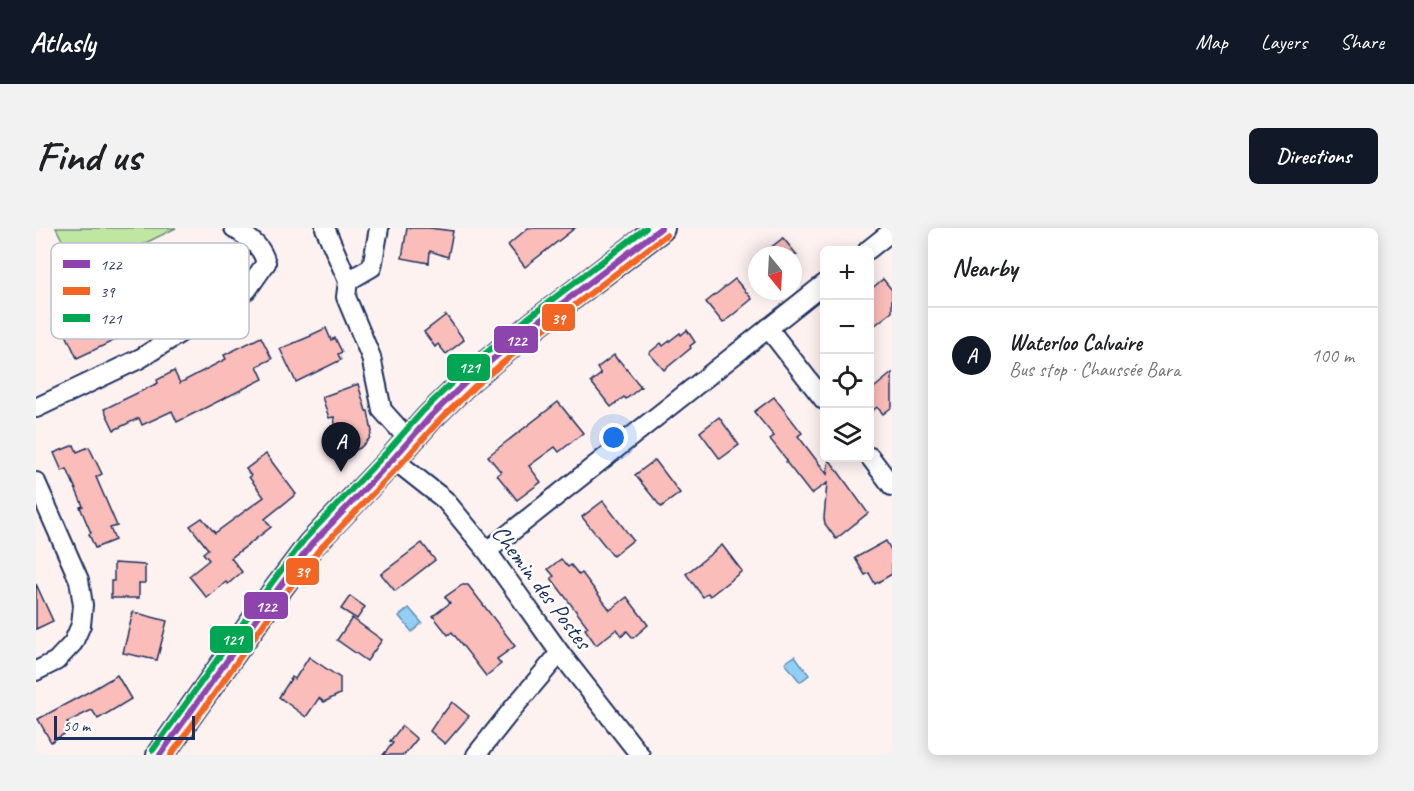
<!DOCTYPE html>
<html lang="en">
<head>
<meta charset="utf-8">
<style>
	body { margin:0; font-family:Caveat,sans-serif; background:#f2f2f2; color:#202124 }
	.controls { position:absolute; right:18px; top:18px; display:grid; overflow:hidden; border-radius:9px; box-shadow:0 3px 15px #0003 }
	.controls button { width:54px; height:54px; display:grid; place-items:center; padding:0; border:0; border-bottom:2px solid #e0e0e0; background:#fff; color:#202124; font:30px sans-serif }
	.compass { position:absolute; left:712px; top:18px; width:54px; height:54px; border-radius:50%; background:#fff; box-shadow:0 3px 15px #0003; rotate:162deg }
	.scale { position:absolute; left:18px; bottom:15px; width:141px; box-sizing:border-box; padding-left:6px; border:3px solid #1b2f5e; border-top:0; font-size:16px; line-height:21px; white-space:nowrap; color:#1b2f5e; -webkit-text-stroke:4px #fff; paint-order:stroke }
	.you { position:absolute; left:578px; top:210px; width:21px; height:21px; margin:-15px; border:4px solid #fff; border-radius:50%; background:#1a73e8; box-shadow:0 0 0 9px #1a73e833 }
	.badge { display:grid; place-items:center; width:39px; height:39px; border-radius:50%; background:#111827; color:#fff; font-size:20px; font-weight:700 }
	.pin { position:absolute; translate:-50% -50px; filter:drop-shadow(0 2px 3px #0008) }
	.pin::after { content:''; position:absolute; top:32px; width:21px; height:18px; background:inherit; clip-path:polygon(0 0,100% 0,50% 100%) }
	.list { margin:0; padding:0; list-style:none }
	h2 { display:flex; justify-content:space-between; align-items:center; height:78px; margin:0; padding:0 24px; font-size:26px }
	h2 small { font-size:20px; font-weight:400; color:#757577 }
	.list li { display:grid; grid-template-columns:39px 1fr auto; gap:18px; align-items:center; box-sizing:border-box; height:96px; padding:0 24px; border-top:2px solid #e0e0e0 }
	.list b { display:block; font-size:22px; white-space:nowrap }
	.list p { margin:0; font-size:20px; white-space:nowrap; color:#757577 }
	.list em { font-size:20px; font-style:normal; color:#757577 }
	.icon { flex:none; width:33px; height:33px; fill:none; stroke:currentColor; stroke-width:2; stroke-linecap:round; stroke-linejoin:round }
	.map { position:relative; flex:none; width:856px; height:527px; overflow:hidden; border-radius:9px }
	header { display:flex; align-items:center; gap:36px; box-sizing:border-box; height:84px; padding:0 30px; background:#111827; color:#fff }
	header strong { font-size:28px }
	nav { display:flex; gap:33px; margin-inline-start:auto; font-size:21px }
	.intro { display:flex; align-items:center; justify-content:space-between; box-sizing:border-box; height:144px; padding:0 36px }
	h1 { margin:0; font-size:42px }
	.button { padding:15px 27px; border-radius:9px; background:#111827; color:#fff; font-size:21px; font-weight:700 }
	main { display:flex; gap:36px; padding:0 36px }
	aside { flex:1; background:#fff; border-radius:9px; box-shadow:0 3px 15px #0003 }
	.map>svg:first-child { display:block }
</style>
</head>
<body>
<header>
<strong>Atlasly</strong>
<nav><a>Map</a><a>Layers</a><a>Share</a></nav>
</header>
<div class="intro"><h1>Find us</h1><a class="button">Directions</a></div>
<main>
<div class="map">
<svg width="856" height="527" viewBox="0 0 856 527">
	<rect width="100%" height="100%" fill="#fef2f1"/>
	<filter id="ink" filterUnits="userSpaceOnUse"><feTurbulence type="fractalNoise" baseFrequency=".0167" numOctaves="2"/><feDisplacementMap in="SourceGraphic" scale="12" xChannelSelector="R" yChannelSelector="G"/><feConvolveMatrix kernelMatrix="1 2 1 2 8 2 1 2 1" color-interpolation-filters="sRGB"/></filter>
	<g filter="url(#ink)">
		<!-- green -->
		<polygon fill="#bfe7a2" stroke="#6d8b80" stroke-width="1.5" points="20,0 140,0 44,47"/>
		<!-- water -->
		<g fill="#93cff4" stroke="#638fb8" stroke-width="1.5">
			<polygon points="373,380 386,395 376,404 363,388"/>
			<polygon points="759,428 773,447 764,454 749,435"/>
		</g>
		<!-- building -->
		<g fill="#fabdb9" stroke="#1b2f5e" stroke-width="1.5">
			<polygon points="371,0 393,0 417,3 412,29 394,23 393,35 366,30"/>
			<polygon points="492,0 539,0 489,39 472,17"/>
			<polygon points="747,10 761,27 725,27"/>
			<polygon points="699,51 716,71 687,95 670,74"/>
			<polygon points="847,51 856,62 856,84 834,101 834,62"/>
			<polygon points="115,57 125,78 100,91 105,100 41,130 27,100 80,75"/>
			<polygon points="410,87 428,112 410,126 402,116 399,119 388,104"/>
			<polygon points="290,100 295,112 299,110 306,124 302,126 305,132 260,154 244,121 275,108 275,107"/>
			<polygon points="651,102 659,114 654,118 655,120 628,142 613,125 625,115 627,118 644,105 645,107"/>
			<polygon points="225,109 236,131 221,138 227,151 141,194 136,183 106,197 103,190 78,202 68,181 122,155 121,152 138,143 144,155 190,131 188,127"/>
			<polygon points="578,127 582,133 583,132 605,159 590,171 588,169 575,179 555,154 565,146 561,140"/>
			<polygon points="856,145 856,179 847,186 841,179 834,185 834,163"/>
			<polygon points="322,156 330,183 332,183 336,204 333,211 324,220 315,224 305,226 299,221 301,209 298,189 293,190 286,169"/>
			<polygon points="738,169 766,205 762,208 791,246 793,231 832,285 800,311 789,296 788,290 791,255 775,266 750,234 751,232 734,211 738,208 718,184"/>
			<polygon points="522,174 547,205 523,224 519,219 493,238 505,254 481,272 461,247 465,244 452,228"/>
			<polygon points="683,189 703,217 684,231 664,204"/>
			<polygon points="38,217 41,224 53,219 66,246 60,249 81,298 74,300 79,312 59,320 53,306 55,305 44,279 47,278 31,241 26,243 18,225"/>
			<polygon points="230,226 260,266 229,291 235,299 195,330 206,344 192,356 190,354 171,370 153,348 173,332 167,325 172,321 154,298 166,290 179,305 228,269 213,249 215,248 210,241"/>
			<polygon points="619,232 644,265 625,279 599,247"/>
			<polygon points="567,273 597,312 577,328 546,289"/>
			<polygon points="850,313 856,324 856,346 839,356 833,345 829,347 819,330"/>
			<polygon points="386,315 399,332 359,363 345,346"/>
			<polygon points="686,317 706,343 674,368 672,365 667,369 650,346"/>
			<polygon points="525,331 532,339 535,337 543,347 546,345 574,382 591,369 612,397 597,410 591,403 586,408 581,401 560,417 549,401 552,399 515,350 518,348 512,341"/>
			<polygon points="78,335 109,337 109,355 103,355 103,370 75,370 75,353 78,353"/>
			<polygon points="0,356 17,393 0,401"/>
			<polygon points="426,357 432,357 479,418 461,431 465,436 450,448 416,404 412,407 397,388 414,375 409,369"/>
			<polygon points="314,368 329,379 321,391 305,381"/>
			<polygon points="97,384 131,393 121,432 87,425"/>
			<polygon points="316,390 346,412 331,433 301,412"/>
			<polygon points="273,429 304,450 304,466 288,474 283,470 270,489 243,469 256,449 259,451"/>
			<polygon points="81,447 95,471 62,491 56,482 31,494 35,502 15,514 2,491 56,462"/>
			<polygon points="416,474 433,488 409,516 394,503 406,485 407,486"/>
			<polygon points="366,498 381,511 368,527 347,527 357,515 354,513"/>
		</g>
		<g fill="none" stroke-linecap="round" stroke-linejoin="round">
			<defs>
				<g id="street">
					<path d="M198,0C213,11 225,16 230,35"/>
					<polyline points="289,0 312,53 310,69 335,129 346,182 364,202 376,210"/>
					<polyline points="832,22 856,3"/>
					<polyline points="312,53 336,39 343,0"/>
					<polyline points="732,100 788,172"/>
					<polyline points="0,180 105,130 211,62 230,35"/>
					<polyline points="834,229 856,258"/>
					<polyline points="357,231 409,272 451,323 524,425 604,527"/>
					<polyline points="0,254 43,352 47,377 45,397 37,415 20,433 0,443"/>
					<polyline points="451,323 788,56"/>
					<polyline points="440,527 479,478 524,425"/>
				</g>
				<polyline id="secondary" points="124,527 239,365 275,317 357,231 394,189 433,151 498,97 625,0"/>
			</defs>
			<!-- street casing -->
			<use href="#street" stroke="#1b2f5e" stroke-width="22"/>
			<!-- secondary casing -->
			<use href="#secondary" stroke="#1b2f5e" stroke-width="30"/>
			<!-- street -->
			<use href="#street" stroke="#fff" stroke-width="18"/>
			<!-- secondary -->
			<use href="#secondary" stroke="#fff" stroke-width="26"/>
			<defs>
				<polyline id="bus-1" points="124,527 239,365 275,317 357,231 394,189 433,151 498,97 625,0"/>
				<polyline id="bus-2" points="135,527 246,370 282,323 364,237 401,195 439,158 504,104 630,7"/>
				<polyline id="bus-3" points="117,522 232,360 268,312 350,225 387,183 427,144 492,90 610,0"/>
			</defs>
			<!-- bus-1 casing -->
			<use href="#bus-1" stroke="#fff" stroke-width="10"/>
			<!-- bus-2 casing -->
			<use href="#bus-2" stroke="#fff" stroke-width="10"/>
			<!-- bus-3 casing -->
			<use href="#bus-3" stroke="#fff" stroke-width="10"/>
			<!-- bus-1 -->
			<use href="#bus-1" stroke="#8e44ad" stroke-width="6"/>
			<!-- bus-2 -->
			<use href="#bus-2" stroke="#f26522" stroke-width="6"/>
			<!-- bus-3 -->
			<use href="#bus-3" stroke="#00a651" stroke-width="6"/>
		</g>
	</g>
	<g text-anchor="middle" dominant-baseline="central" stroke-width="5" stroke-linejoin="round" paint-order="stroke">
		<!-- street labels -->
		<g font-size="24" fill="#1b2f5e" stroke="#fff">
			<text transform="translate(506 359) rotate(53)">Chemin des Postes</text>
		</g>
	</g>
	<!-- legend -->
	<rect x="15" y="15" width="198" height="96" rx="9" fill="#fff" stroke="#bbc1cf" stroke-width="1.5"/>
	<rect x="27" y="32" width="27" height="8" fill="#8e44ad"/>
	<rect x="27" y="59" width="27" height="8" fill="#f26522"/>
	<rect x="27" y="86" width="27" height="8" fill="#00a651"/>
	<g font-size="16" fill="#1b2f5e">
		<text x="64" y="42">122</text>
		<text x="64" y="69">39</text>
		<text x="64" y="96">121</text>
	</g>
	<g stroke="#fff" stroke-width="2">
		<rect x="505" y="75" width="35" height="29" rx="6" fill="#f26522"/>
		<rect x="457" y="97" width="46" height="29" rx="6" fill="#8e44ad"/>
		<rect x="410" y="125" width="45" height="29" rx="6" fill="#00a651"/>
		<rect x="249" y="329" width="35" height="29" rx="6" fill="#f26522"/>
		<rect x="207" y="363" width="46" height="29" rx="6" fill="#8e44ad"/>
		<rect x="173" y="397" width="45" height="29" rx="6" fill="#00a651"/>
	</g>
	<g font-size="16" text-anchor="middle" font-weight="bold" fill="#fff">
		<text x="522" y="96">39</text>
		<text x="480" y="118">122</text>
		<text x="433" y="145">121</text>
		<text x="266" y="349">39</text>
		<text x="230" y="384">122</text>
		<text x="196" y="417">121</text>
	</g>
</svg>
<div class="controls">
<button>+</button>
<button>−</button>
<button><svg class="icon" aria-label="locate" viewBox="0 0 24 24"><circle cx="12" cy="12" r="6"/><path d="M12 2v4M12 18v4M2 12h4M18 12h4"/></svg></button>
<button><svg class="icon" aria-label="layers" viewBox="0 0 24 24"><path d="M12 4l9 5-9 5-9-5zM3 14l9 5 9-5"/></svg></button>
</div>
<svg class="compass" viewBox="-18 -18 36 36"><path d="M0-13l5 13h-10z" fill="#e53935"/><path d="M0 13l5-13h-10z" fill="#757577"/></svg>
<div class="scale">50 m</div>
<div class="you"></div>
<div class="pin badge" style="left:305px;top:244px">A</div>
</div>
<aside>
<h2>Nearby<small></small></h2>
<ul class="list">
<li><span class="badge">A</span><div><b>Waterloo Calvaire</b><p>Bus stop · Chaussée Bara</p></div><em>100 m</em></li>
</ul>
</aside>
</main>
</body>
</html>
